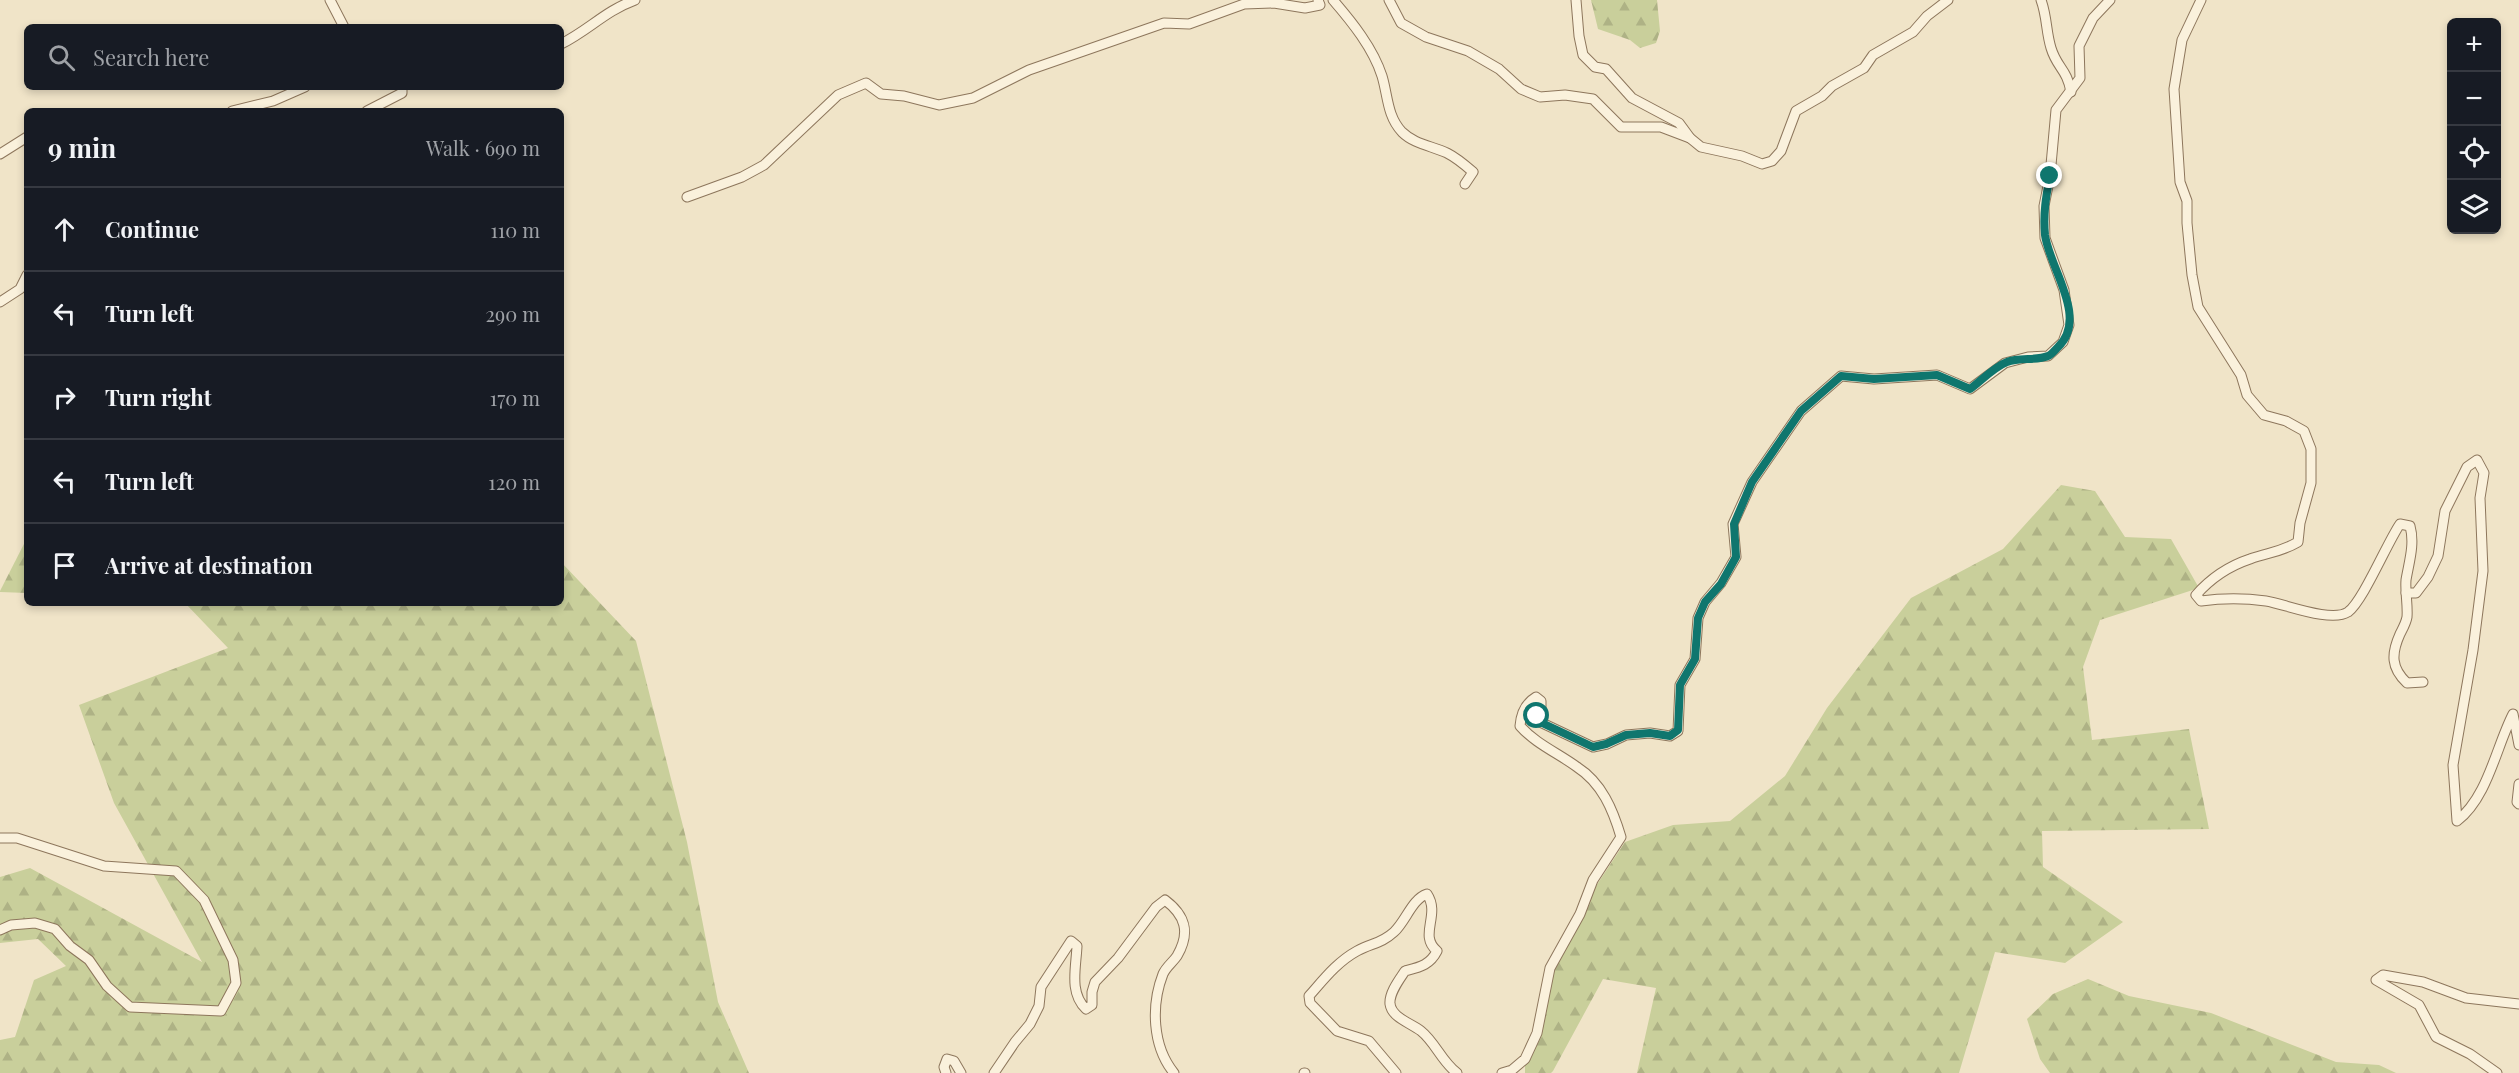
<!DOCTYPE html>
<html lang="en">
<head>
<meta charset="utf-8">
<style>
	body { margin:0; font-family:"Playfair Display",serif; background:#20242c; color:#f1f3f6 }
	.controls { position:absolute; right:18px; top:18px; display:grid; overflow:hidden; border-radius:9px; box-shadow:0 3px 9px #0003 }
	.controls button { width:54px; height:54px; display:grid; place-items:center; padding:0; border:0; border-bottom:2px solid #363941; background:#171b24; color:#f1f3f6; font:30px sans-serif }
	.stop { position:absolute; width:18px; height:18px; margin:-14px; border:4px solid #0f766e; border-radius:50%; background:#fff }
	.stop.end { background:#0f766e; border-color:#fff; box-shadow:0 2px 6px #0008 }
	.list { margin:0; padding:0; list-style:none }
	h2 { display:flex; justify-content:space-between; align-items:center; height:78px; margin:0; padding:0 24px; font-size:26px }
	h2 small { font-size:20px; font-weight:400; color:#9ea1a6 }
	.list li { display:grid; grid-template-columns:39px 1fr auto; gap:18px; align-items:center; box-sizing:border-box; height:84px; padding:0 24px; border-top:2px solid #363941 }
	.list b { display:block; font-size:22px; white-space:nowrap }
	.list em { font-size:20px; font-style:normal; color:#9ea1a6 }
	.icon { flex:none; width:33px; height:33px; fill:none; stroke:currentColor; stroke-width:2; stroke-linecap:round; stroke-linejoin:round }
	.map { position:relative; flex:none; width:2519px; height:1073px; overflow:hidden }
	.search { position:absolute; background:#171b24; box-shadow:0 3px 9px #0003; left:24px; top:24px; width:540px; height:66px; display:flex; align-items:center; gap:15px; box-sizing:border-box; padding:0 21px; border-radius:9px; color:#9ea1a6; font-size:22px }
	.panel { position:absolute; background:#171b24; box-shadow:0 3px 9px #0003; left:24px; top:108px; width:540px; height:498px; border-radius:9px }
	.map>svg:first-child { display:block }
</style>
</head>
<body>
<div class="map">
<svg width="2519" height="1073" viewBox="0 0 2519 1073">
	<defs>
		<pattern id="forest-firs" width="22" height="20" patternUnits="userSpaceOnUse" patternTransform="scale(1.5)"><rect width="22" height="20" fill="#c9cf9b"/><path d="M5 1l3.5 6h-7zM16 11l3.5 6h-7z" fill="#aeb285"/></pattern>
	</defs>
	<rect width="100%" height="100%" fill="#f0e4c8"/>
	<!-- forest -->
	<g fill="url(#forest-firs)">
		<polygon points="1591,0 1657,0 1660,31 1656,43 1640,48 1630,40 1598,29"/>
		<polygon points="2061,485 2095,491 2125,537 2171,539 2199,588 2100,620 2083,667 2092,740 2189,729 2209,829 2042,831 2043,867 2123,922 2065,963 1995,952 1959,1073 1637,1073 1656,988 1603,979 1553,1071 1551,1073 1525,1073 1525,1059 1550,968 1583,916 1596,886 1625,842 1673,825 1730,821 1785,776 1827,708 1911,598 2003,549"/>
		<polygon points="27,538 27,593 0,592 0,591"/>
		<polygon points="561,562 636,641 687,842 718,1002 749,1073 0,1073 0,1040 15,1037 34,980 66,966 38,939 0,943 0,877 30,868 202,962 114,803 79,705 228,648 185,603 561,603"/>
		<polygon points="2088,979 2129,996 2211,1013 2336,1062 2379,1065 2396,1073 2050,1073 2040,1059 2027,1019 2053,994"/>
	</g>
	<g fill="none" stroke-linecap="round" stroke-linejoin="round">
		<defs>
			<g id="minor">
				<polyline points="330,0 344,27"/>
				<path d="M1333,0C1352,22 1373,48 1382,76C1388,96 1387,116 1402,132C1414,144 1432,146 1447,153C1457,158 1465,165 1473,172L1465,184"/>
				<polyline points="1389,0 1401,23 1426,37 1468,51 1499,69 1521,89 1540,97 1565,95 1593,99 1621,127 1661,127 1690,138"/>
				<polyline points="1576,0 1579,36 1583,55 1595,67 1606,69 1632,98 1679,123 1690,138 1701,147 1742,156 1762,164 1772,161 1781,151 1796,111 1822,96 1832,86 1864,68 1873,55 1913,32 1927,16 1948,0"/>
				<path d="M2041,0C2047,16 2046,32 2051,48C2057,68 2067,69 2071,92"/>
				<path d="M2201,0L2182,40L2174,89L2180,182L2187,201V223L2192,275L2198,307L2241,375L2247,395L2264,415L2286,421L2304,431L2311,449V483L2300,523L2298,542C2279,553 2269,552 2250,559C2229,566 2210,579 2196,595L2201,601C2223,598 2244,598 2266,601C2285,604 2331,623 2348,612C2363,601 2387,543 2400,524L2410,526C2415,544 2409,562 2406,580C2405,592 2408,605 2407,617C2406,623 2403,628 2400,634C2391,654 2391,668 2407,683L2423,682"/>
				<path d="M561,44C589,30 605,11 635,0"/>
				<polyline points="232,111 273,101 305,87"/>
				<polyline points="367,111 402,93 402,87"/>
				<polyline points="0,154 27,137"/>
				<polyline points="687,197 742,177 764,165 838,95 866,83 881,94 904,96 939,105 973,98 1029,70 1164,23 1189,24 1244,4 1274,3 1305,8 1320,5 1318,0"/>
				<polyline points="0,302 20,289 27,275"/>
				<path d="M2406,593H2416L2428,577L2438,556L2445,511L2467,467L2477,460L2484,473L2480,498L2483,571L2473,650L2453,765L2457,821C2488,797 2496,747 2513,714L2519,745"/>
				<polyline points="2519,784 2517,802 2519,804"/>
				<polyline points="0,838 17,838 104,866 176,871 204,900 233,960 236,983 221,1011 130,1007 107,986 89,960 70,946 55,929 35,923 11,925 0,930"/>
				<polyline points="946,1073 944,1067 947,1059 954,1061 961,1073"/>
				<path d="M994,1073L1015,1042L1030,1024L1039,1006L1041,987L1071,941L1077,946C1076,968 1069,993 1086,1009L1092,1005V992L1095,982L1118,958L1156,907L1165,900C1185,915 1191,932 1177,956C1173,962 1166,967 1163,974C1151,1005 1152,1046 1174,1073"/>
				<polyline points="1304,1073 1305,1073"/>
				<path d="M1396,1073L1369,1041L1337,1031L1310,1003L1309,996C1324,979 1337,962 1357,951C1371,943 1381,944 1394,932C1406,921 1412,899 1427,894C1441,915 1418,935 1437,951C1430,965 1420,967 1405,971C1399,980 1389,993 1390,1004C1392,1018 1411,1023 1421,1031C1435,1042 1442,1062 1457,1073"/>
				<path d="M1502,1073L1512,1070L1525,1059L1537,1033L1550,968L1580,914L1593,880L1621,837C1613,810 1602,783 1577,767C1558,753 1536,744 1520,726C1521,714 1526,703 1536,697L1541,701V708L1537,716L1540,722L1593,747L1607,744L1626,735L1650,733L1670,736L1678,731L1680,685L1695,659L1698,618L1705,602L1721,583L1736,557L1733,524L1752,482L1801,411L1841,376L1874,379L1937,375L1970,389L2005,363L2028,357L2048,356L2063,342L2069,325L2064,290L2045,238L2044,206L2050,176L2056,110L2080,78L2079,46L2093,18L2110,0"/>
				<polyline points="2497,1073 2470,1054 2436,1037 2419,1005 2376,980 2383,975 2423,982 2466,998 2519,1004"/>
			</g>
		</defs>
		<!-- minor casing -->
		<use href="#minor" stroke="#8d765c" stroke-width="11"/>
		<!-- minor -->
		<use href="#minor" stroke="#faf1dc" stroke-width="9"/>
	</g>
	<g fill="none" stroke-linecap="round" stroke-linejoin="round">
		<!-- route -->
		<path stroke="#0f766e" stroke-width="8" d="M1537,716L1540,722L1593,747L1606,744L1626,735L1650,733L1670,736L1678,730L1680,685L1695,659L1698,618L1705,602L1721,584L1736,557L1734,524L1752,482L1801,411L1841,376L1874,379L1937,375L1970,389C1981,381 1994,367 2007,362C2019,357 2037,361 2048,356C2051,355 2055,350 2058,347C2089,318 2049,267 2045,235C2043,214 2046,196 2050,176"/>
	</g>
</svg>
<div class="controls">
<button>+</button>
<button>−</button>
<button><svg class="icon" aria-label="locate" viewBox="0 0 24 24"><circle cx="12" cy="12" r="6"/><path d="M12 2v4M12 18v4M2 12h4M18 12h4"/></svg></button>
<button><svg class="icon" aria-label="layers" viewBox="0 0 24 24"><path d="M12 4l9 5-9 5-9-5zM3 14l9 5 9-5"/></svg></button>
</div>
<div class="stop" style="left:1537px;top:716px"></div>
<div class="stop end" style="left:2050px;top:176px"></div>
<div class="search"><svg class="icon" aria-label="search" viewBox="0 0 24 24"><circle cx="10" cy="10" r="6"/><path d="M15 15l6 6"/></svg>Search here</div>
<section class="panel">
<h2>9 min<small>Walk · 690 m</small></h2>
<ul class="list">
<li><svg class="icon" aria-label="ahead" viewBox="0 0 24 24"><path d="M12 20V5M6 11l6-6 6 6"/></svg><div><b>Continue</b></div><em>110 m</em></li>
<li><svg class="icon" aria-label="left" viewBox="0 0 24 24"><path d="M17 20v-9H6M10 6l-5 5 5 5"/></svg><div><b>Turn left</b></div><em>290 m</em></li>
<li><svg class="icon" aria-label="right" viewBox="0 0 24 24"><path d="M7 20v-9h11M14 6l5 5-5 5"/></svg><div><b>Turn right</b></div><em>170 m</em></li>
<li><svg class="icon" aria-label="left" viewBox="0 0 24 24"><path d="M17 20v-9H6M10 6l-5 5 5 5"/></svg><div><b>Turn left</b></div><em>120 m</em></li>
<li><svg class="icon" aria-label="arrive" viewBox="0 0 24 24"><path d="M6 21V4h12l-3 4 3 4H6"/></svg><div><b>Arrive at destination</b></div></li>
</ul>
</section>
</div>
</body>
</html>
